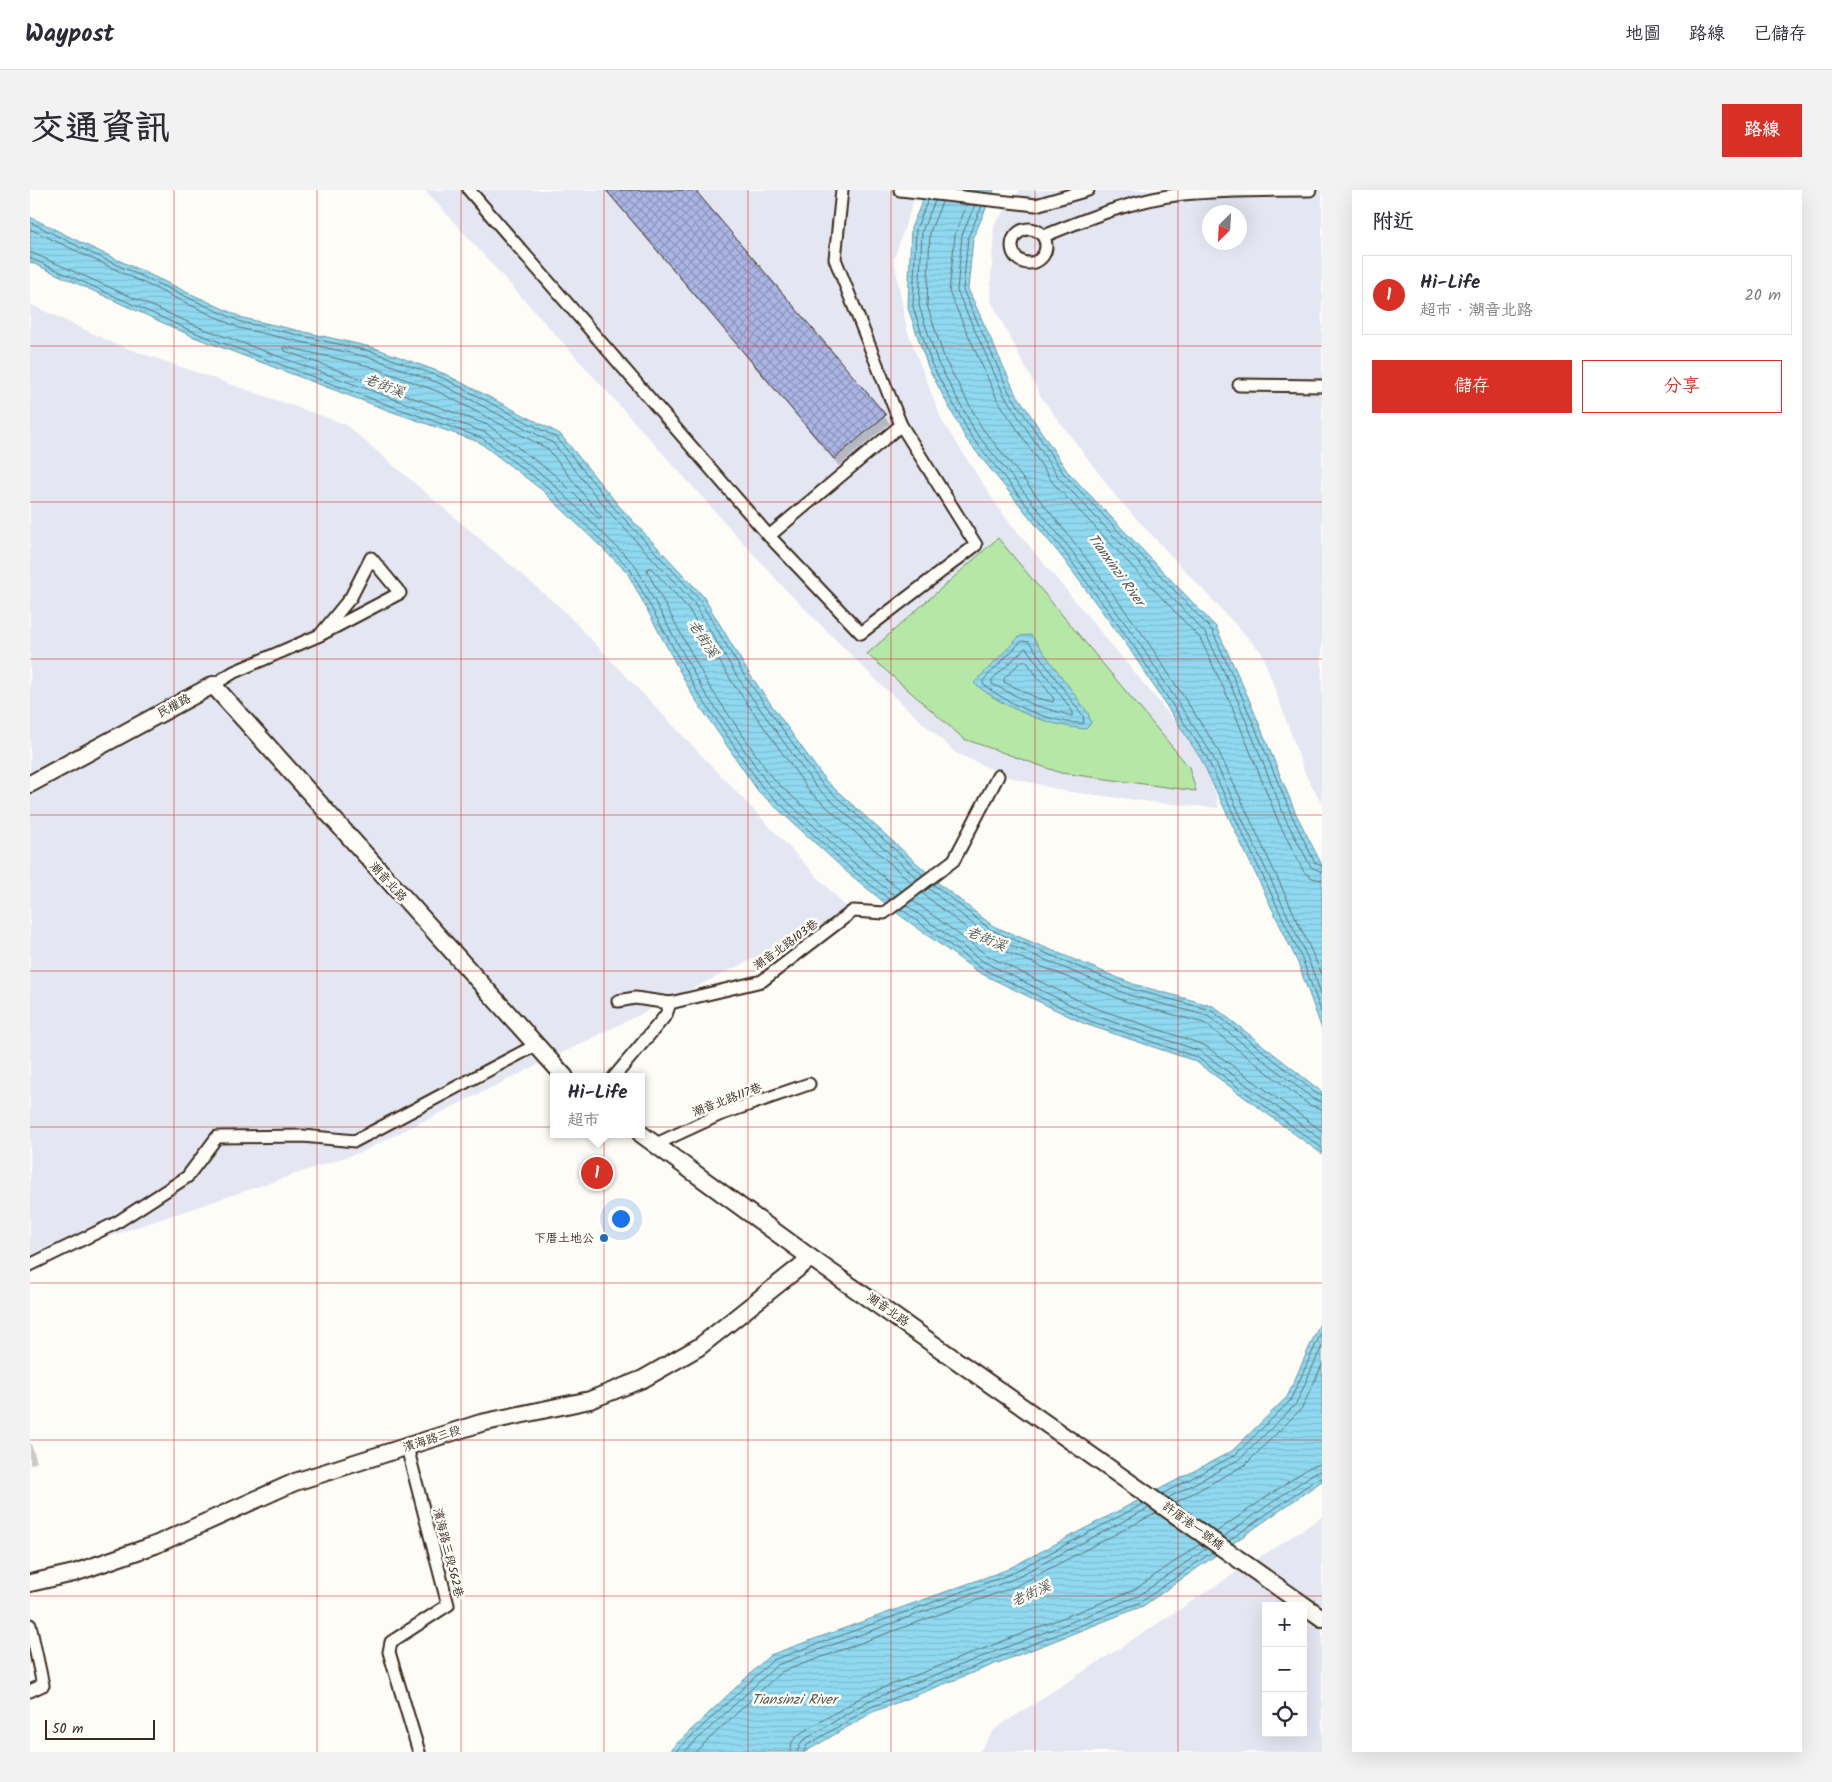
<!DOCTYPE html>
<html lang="zh-TW">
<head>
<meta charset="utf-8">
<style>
	body { margin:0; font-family:Kalam,"LXGW WenKai TC",sans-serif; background:#f2f2f3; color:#2b2b33 }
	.controls { position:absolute; right:15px; bottom:15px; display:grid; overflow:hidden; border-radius:0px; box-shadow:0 5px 20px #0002 }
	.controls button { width:45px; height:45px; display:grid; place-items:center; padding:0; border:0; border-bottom:1px solid #e1e1e2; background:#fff; color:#2b2b33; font:25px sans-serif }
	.compass { position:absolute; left:1172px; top:15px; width:45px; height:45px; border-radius:50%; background:#fff; box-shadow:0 5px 20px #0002; rotate:204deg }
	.scale { position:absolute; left:15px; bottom:12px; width:110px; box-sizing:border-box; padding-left:5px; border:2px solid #3b2a1e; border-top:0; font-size:14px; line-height:18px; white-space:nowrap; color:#3b2a1e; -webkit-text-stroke:4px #fdfcf7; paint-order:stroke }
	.you { position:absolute; left:590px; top:1028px; width:18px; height:18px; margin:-12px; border:4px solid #fff; border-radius:50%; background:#1a73e8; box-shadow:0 0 0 8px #1a73e833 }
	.badge { display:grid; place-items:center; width:32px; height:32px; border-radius:50%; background:#d93025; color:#fff; font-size:16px; font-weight:700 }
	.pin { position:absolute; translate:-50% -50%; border:2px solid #fff; box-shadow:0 1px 5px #0006 }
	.popup { position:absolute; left:520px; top:883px; width:95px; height:65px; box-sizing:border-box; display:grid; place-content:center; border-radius:0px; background:#fff; filter:drop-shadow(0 1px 4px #0005); font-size:16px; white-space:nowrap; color:#7c7c81 }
	.popup b { font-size:19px; color:#2b2b33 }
	.popup::after { content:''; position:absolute; left:50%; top:100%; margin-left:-10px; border:10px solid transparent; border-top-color:#fff }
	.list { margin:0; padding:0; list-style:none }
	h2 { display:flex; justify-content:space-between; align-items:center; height:65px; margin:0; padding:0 20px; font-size:21px }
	h2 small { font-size:16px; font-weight:400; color:#7c7c81 }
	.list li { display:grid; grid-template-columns:32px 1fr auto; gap:15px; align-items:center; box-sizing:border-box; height:80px; margin:0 10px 10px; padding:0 10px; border:1px solid #e1e1e2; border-radius:0px }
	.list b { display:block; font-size:19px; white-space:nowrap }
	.list p { margin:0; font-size:16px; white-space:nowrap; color:#7c7c81 }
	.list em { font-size:16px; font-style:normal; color:#7c7c81 }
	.actions { display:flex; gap:10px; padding:15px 20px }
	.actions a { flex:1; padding:11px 0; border:1px solid #d93025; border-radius:0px; text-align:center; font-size:18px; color:#d93025 }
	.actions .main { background:#d93025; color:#fff }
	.icon { flex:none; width:28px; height:28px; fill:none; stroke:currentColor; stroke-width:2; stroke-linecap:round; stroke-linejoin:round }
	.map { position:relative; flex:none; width:1292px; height:1562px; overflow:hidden; border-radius:0px }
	header { display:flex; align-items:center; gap:30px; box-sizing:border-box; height:70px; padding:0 25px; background:#fff; border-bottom:1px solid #e1e1e2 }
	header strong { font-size:24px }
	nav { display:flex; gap:28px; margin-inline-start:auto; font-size:18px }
	.intro { display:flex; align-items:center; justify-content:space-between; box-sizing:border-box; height:120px; padding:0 30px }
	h1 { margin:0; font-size:35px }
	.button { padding:12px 22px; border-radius:0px; background:#d93025; color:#fff; font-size:18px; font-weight:700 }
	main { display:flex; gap:30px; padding:0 30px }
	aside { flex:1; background:#fff; border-radius:0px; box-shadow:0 5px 20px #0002 }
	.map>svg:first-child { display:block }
</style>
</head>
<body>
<header>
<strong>Waypost</strong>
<nav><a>地圖</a><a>路線</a><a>已儲存</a></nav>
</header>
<div class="intro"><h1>交通資訊</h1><a class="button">路線</a></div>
<main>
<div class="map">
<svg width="1292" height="1562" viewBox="0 0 1292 1562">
	<defs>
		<pattern id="water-rules" width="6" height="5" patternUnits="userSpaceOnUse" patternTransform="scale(1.25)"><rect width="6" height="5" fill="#90daf1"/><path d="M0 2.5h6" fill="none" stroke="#7dbbce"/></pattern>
		<pattern id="building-cross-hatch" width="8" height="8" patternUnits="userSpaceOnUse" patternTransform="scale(1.25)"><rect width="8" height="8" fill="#abb6e6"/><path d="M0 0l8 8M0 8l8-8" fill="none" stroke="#8c94ba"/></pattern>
	</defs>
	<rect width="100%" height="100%" fill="#fdfcf7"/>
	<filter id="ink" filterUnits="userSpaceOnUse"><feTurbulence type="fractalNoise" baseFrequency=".02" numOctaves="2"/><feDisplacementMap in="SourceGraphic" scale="10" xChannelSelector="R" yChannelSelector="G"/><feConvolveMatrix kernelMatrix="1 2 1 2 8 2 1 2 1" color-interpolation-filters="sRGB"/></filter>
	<g filter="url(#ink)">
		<!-- built -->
		<g fill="#e4e7f2" fill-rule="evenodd">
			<polygon points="395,0 887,0 864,69 877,140 912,231 972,323 1178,571 1189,618 1130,613 1034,601 979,587 926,563 849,493 755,399"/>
			<path d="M990,0H1292V613L1276,586L1232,463L1089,310L1011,207L960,109L964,35ZM1180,22H1210V52H1180Z"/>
			<polygon points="0,114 85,154 315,234 532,419 820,721 331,962 0,1073"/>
			<path d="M1292,1327V1562H949L965,1539ZM1236,1416H1273V1543H1236Z"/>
		</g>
		<!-- green -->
		<polygon fill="#b5e7a7" stroke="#788862" points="968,348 1159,577 1166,601 1031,583 934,549 837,464"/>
		<!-- water -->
		<g fill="url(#water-rules)" stroke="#6e949d">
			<polygon points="897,0 964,0 943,48 938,99 984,200 1037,281 1186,437 1218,507 1266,624 1292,675 1292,839 1268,773 1171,569 1099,458 1032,367 936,249 898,177 878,118 881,38"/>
			<polygon points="0,27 60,57 213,128 345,158 415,184 530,244 589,316 673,406 718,482 795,590 912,696 963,736 1103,794 1183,816 1292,902 1292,964 1165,871 1055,834 948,782 871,726 817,682 728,601 663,506 597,382 512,300 449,252 360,221 164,147 0,72"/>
			<path d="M1001,445L1058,523L1061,533L1056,539C1016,535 975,519 944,493L990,446Z"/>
			<polygon points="1292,1129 1292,1291 1113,1416 843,1522 775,1562 638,1562 740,1465 976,1380 1202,1261 1257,1207"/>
		</g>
		<!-- shadow -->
		<g fill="#0003">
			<polygon points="575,0 663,0 860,233 809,276"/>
			<polygon points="0,1251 7,1272 0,1275"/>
		</g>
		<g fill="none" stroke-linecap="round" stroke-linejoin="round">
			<!-- shore -->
			<g stroke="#5d7072" stroke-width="1">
				<polyline points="898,10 886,39 883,117 902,175 941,246 1036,364 1103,455 1176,566 1273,771 1292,824"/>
				<polyline points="905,11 892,41 889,116 908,173 946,243 1041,360 1108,451 1181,563 1278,769 1292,806"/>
				<polyline points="912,12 900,42 897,115 915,170 952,238 1047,356 1114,446 1187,558 1292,784"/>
				<polyline points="937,14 925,45 919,102 967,209 1023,293 1170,448 1201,514 1249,633 1274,682 1282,688 1292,690"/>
				<polyline points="945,15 932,45 927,101 974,205 1029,288 1176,444 1208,511 1256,630 1281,677 1292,682"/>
				<polyline points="952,16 938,47 933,100 979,202 1034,284 1182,440 1213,509 1262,626 1285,673 1292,676"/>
				<polyline points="0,32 57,61 211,132 343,162 413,188 527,248 585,319 669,409 714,485 791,593 893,685"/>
				<polyline points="0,39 209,138 342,168 411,194 523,253 580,323 664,413 708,488 786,597 888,689"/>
				<polyline points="0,62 169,137 456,243 520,291 605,375 673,500 737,593 824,673 865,706"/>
				<polyline points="0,68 166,143 361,216 452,248 516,296 600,379 668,503 732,597 820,678 860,710"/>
				<polygon points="256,157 339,176 407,201 518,259 572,328 568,328 525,285 458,235 255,161 253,158"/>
				<path d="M992,451L999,452L1053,526L1054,533C1025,535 975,513 953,494V491Z"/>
				<polygon points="996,458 1043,522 1042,526 1004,515 962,494 962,490"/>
				<polygon points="992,471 996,471 1024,509 1023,512 1007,508 974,492 974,489"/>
				<polyline points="903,694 961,740 1101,799 1181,820 1287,904 1292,905"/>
				<polyline points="898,698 958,746 1099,805 1178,826 1283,909 1292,912"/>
				<polyline points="871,701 829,667 742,588 679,496 617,381 618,378 621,378 658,418 702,492 780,602 882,693"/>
				<polyline points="892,703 955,753 1097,812 1174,833 1279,915 1292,919"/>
				<polyline points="882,710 958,766 1062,817 1174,855 1292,941"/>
				<polyline points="876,715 954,772 1059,824 1170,861 1292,950"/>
				<polyline points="871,719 951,778 1057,830 1167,867 1292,958"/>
				<polyline points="1132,1304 1205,1265 1260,1211 1292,1141"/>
				<polyline points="1138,1308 1210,1269 1266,1214 1292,1156"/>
				<polyline points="1145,1313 1215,1275 1272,1218 1292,1175"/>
				<polyline points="1186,1342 1280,1277 1292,1274"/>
				<polyline points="1193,1347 1284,1283 1292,1281"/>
				<polyline points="1198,1351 1287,1289 1292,1288"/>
				<polyline points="645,1562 743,1470 978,1385 1113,1314"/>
				<polyline points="654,1562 747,1475 981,1390 1119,1318"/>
				<polyline points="665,1562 751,1482 984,1397 1126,1323"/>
				<polyline points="760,1562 762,1552 768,1545 835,1505 1104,1400 1170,1354"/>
				<polyline points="767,1562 772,1551 838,1511 1108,1406 1177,1358"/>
				<polyline points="774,1562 776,1556 841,1517 1111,1412 1182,1362"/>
			</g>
		</g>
		<!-- building -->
		<polygon fill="url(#building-cross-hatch)" stroke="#3b2a1e" points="576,0 665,0 856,225 804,269"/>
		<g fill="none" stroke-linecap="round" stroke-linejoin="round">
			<defs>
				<g id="street">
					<polyline points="439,0 739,346 831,443 946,355 871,235 805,69 812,0"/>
					<polyline points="870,0 1006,15 1058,0"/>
					<circle cx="999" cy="56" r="17"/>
					<path d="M1014,46C1058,28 1106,9 1153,4C1195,0 1238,0 1280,0"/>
					<polyline points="1209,195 1292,196"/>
					<polyline points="739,346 871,235"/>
					<polyline points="183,495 204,482 290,445 370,403 341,368 321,407 290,445"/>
					<polyline points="588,811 605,808 640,813 732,791 823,721 854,723 924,670 968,586"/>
					<polyline points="584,887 636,825 640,813"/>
					<polyline points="626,954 689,925 779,894"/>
					<polyline points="0,1075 86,1033 157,987 187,947 273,946 325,951 506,855"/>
					<polyline points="377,1257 418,1415 361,1452 359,1462 389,1562"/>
					<polyline points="0,1435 13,1495 0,1501"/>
				</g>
				<g id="secondary">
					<polyline points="0,594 183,495 535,887"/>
					<polyline points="611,944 781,1068 1292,1428"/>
					<polyline points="0,1393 44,1383 125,1355 265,1292 451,1233 560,1210 613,1189 669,1157 781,1068"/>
				</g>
			</defs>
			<!-- street casing -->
			<use href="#street" stroke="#3b2a1e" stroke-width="15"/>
			<!-- secondary casing -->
			<use href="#secondary" stroke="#3b2a1e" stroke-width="20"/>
			<!-- street -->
			<use href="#street" stroke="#fdfcf7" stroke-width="11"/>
			<!-- secondary -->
			<use href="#secondary" stroke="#fdfcf7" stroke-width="16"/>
		</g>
	</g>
	<!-- grid -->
	<path fill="none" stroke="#d62828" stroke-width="1" stroke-opacity="0.55" d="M144,0V1562M287,0V1562M431,0V1562M574,0V1562M718,0V1562M861,0V1562M1005,0V1562M1148,0V1562M0,156H1292M0,312H1292M0,469H1292M0,625H1292M0,781H1292M0,937H1292M0,1093H1292M0,1250H1292M0,1406H1292"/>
	<!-- markers -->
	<circle fill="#1f6fb2" stroke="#fdfcf7" stroke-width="2" cx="574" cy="1048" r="5"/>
	<g text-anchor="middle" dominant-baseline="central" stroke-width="5" stroke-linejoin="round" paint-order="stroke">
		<!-- street labels -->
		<g font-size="12" fill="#3b2a1e" stroke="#fdfcf7">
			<text transform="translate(144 516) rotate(-28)">民權路</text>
			<text transform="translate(358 692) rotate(48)">潮音北路</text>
			<text transform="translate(756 755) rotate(-36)">潮音北路103巷</text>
			<text transform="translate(697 910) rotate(-21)">潮音北路117巷</text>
			<text transform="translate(858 1120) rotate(35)">潮音北路</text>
			<text transform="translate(402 1249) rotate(-18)">濱海路三段</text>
			<text transform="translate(1163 1336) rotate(36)">許厝港一號橋</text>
			<text transform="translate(418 1363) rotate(76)">濱海路三段562巷</text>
		</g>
		<!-- poi labels -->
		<g font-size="12" fill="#3b2a1e" stroke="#fdfcf7" text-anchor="end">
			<text x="564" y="1048">下厝土地公</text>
		</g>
		<!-- water labels -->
		<g font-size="14" font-style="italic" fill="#505653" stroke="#fdfcf7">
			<text transform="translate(354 196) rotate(21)">老街溪</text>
			<text transform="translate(1086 380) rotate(54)">Tianxinzi River</text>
			<text transform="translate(673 449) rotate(56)">老街溪</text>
			<text transform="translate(956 749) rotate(23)">老街溪</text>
			<text transform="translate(1001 1404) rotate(-25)">老街溪</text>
			<text x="764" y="1510">Tiansinzi River</text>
		</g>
	</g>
</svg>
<div class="controls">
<button>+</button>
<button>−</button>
<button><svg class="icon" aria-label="locate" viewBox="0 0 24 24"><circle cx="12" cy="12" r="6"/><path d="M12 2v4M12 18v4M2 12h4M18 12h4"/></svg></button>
</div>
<svg class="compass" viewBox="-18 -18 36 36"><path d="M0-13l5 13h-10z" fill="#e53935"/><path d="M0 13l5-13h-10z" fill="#7c7c81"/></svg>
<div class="scale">50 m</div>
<div class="you"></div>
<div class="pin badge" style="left:567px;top:983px">1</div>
<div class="popup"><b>Hi-Life</b>超市</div>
</div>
<aside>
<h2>附近<small></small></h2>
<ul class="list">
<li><span class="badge">1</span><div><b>Hi-Life</b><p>超市 · 潮音北路</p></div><em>20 m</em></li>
</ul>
<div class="actions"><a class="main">儲存</a><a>分享</a></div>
</aside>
</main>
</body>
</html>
